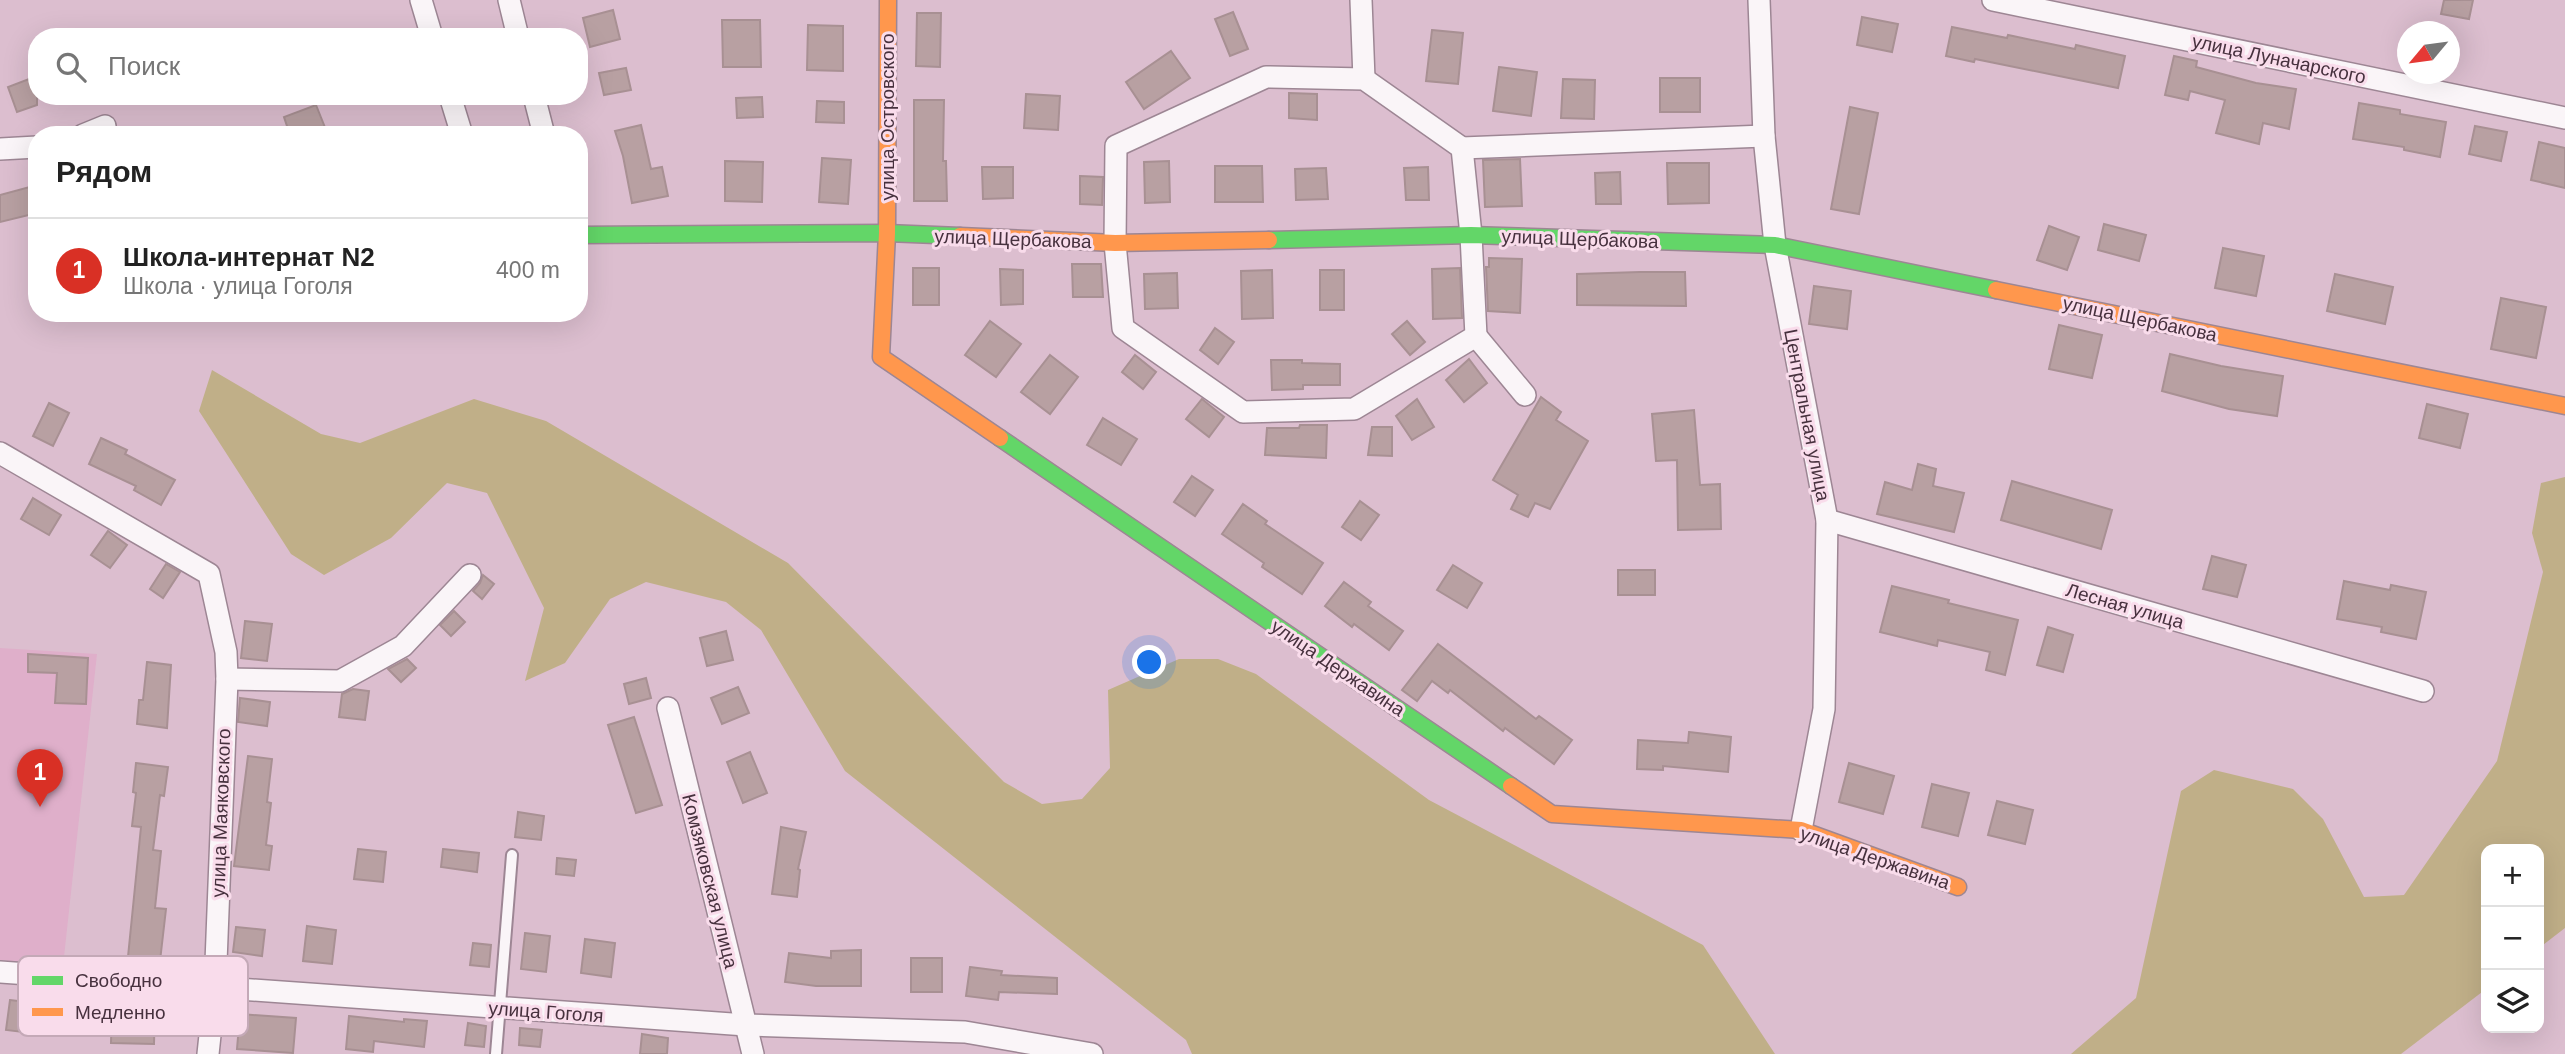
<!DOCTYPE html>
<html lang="ru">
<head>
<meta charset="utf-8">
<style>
	body { margin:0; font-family:Helvetica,sans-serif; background:#f2f2f2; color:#222 }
	.controls { position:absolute; right:21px; bottom:21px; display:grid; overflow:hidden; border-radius:14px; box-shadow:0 7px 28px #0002 }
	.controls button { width:63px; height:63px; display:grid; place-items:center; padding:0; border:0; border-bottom:2px solid #e0e0e0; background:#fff; color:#222; font:35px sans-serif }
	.compass { position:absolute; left:2397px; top:21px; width:63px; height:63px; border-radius:50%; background:#fff; box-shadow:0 7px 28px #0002; rotate:241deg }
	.you { position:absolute; left:1150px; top:663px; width:24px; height:24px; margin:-18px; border:5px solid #fff; border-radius:50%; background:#1a73e8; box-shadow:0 0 0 10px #1a73e833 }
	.badge { display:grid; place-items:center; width:46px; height:46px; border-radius:50%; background:#d93025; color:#fff; font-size:23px; font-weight:700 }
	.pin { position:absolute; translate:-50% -58px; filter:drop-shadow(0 2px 4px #0008) }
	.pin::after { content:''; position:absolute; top:37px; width:24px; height:21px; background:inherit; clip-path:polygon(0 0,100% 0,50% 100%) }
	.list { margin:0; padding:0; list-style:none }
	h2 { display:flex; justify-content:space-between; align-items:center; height:91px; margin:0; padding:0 28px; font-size:30px }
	h2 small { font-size:23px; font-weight:400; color:#767676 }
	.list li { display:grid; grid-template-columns:46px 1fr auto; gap:21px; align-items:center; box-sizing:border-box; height:105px; padding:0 28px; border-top:2px solid #e0e0e0 }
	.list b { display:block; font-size:26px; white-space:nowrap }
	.list p { margin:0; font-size:23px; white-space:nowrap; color:#767676 }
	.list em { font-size:23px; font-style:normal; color:#767676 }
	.icon { flex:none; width:38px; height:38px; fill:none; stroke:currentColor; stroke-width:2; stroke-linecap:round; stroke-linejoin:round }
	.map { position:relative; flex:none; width:2565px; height:1054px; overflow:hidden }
	.search { position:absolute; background:#fff; box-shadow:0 7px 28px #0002; left:28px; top:28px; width:560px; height:77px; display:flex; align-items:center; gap:18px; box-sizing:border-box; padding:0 24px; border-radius:28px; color:#767676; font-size:26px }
	.panel { position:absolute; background:#fff; box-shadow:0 7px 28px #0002; left:28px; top:126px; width:560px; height:196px; border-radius:28px }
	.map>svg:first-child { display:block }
</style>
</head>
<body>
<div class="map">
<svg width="2565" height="1054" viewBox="0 0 2565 1054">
	<rect width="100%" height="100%" fill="#dcbecf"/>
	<!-- built -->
	<polygon fill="#dfafca" points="0,648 97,654 63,966 0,960"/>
	<!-- green -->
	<g fill="#c0af88">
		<polygon points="212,370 321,434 360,443 474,399 546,421 788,563 1004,782 1042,804 1082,799 1110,768 1108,690 1179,659 1218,659 1256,674 1429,800 1703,945 1775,1054 1192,1054 1186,1040 845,771 761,630 726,602 646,582 610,599 565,663 525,681 544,608 487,493 447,483 391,538 324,575 291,554 199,411"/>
		<polygon points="2565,477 2565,928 2539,948 2539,849 2486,849 2486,989 2401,1054 2071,1054 2136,998 2181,791 2214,770 2293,789 2323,819 2364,897 2404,895 2497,761 2543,572 2532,533 2541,483"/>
	</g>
	<!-- building -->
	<g fill="#b8a0a2" stroke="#a89093" stroke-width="2">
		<polygon points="2444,0 2473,0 2469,19 2441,14"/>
		<polygon points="613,10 620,39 590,47 583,18"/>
		<polygon points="1233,12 1248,49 1230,56 1215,19"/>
		<polygon points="917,13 941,13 940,67 916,66"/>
		<polygon points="1862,17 1898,24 1892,52 1857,45"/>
		<polygon points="722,20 760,20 761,67 723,67"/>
		<polygon points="808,25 843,26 843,71 807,70"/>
		<polygon points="1952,27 2007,38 2008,35 2075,49 2076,45 2125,56 2118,88 1975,59 1974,62 1946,56"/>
		<polygon points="1432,30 1463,33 1458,84 1426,81"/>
		<polygon points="1171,51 1190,78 1144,109 1126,82"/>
		<polygon points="2174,56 2197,61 2196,67 2256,83 2296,89 2289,129 2263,123 2259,144 2216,133 2225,100 2190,91 2188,100 2165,95"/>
		<polygon points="1499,67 1537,72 1531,116 1493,111"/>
		<polygon points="626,68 631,90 604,95 599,73"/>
		<polygon points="37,76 37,105 17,112 8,87"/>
		<rect x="1660" y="78" width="40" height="34"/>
		<polygon points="1563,79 1595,80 1594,119 1561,118"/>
		<polygon points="1289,93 1317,94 1317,120 1289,118"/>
		<polygon points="1026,94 1060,96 1058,130 1024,128"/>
		<polygon points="762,97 763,117 737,118 736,98"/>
		<polygon points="914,100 944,100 943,161 946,161 947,201 914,201"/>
		<polygon points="817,101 844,102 844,123 816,122"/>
		<polygon points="2359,103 2400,110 2400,114 2446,122 2440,157 2404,150 2404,147 2353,139"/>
		<polygon points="316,105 328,135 290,135 284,117"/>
		<polygon points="1850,107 1878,113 1859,214 1831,209"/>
		<polygon points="641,125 651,169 662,167 668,196 632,203 623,156 615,131"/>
		<polygon points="2475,126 2507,132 2501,161 2469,154"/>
		<polygon points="2539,142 2565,148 2565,188 2531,180"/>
		<polygon points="822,158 851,160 848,204 819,202"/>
		<polygon points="1520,159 1522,206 1485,207 1483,160"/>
		<polygon points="725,161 763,162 762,202 725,201"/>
		<polygon points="1169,161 1170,202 1145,203 1144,162"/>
		<polygon points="1667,163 1709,163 1709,203 1668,204"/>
		<polygon points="1215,166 1262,166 1263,202 1215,202"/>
		<polygon points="982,167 1013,167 1013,198 983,199"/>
		<polygon points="1428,167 1429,200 1406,200 1404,168"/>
		<polygon points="1326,168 1328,199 1296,200 1295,169"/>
		<polygon points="1620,172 1621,204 1596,204 1595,173"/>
		<polygon points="1080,176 1103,177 1102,205 1080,204"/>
		<polygon points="37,185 37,213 0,222 0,195"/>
		<polygon points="2104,224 2146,235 2139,261 2098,250"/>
		<polygon points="2049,226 2079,237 2067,270 2037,260"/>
		<polygon points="2223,248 2264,256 2256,296 2215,288"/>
		<polygon points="1489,258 1522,259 1520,313 1488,311 1486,267 1489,267"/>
		<polygon points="1072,264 1101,264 1103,297 1073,297"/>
		<rect x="913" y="268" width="26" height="37"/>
		<polygon points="1460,268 1462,318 1433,319 1432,269"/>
		<polygon points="1000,269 1023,270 1023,304 1001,305"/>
		<polygon points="1272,270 1273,318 1242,319 1241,271"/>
		<rect x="1320" y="270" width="24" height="40"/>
		<polygon points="1640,272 1685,272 1686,306 1577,305 1577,274"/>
		<polygon points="1177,273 1178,308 1145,309 1144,274"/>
		<polygon points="2335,274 2393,287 2385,324 2327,311"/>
		<polygon points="1814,286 1851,291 1847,329 1809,324"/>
		<polygon points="2501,298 2546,307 2536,358 2491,349"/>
		<polygon points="990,321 1021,344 996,377 965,355"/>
		<polygon points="1407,321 1425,342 1410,355 1392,334"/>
		<polygon points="2059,325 2102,335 2092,378 2049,369"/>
		<polygon points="1215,328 1234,342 1218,364 1200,350"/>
		<polygon points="2170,354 2221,366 2283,376 2277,416 2229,409 2162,391"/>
		<polygon points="1050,355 1078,377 1050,414 1021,392"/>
		<polygon points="1135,355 1156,372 1143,389 1122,372"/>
		<polygon points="1469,359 1487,383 1464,402 1446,380"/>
		<polygon points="1271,360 1302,360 1302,363 1340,364 1340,385 1303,385 1303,389 1272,390"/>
		<polygon points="1541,397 1561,412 1556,420 1588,441 1550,509 1535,503 1528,517 1511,509 1518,495 1493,480"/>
		<polygon points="1202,399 1224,417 1209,437 1186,419"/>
		<polygon points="1417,399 1434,427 1412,440 1396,416"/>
		<polygon points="49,403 69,413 53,446 33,436"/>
		<polygon points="2427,404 2468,414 2460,448 2419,438"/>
		<polygon points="1694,410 1700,485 1720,484 1721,529 1678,530 1677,460 1656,461 1652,414"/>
		<polygon points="1103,418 1137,439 1121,465 1087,445"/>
		<polygon points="1300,425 1327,425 1326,458 1265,455 1267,428 1299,428"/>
		<polygon points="1372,427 1392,427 1392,456 1368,455"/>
		<polygon points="101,438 127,450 125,454 175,480 161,505 134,490 136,486 89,464"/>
		<polygon points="1918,464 1936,469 1933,486 1964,493 1954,532 1877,514 1885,482 1912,490"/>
		<polygon points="1192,476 1213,490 1195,516 1174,502"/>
		<polygon points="2012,481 2112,510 2101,549 2001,520"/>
		<polygon points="33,498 61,515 49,535 21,519"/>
		<polygon points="1360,501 1379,515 1361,540 1342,527"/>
		<polygon points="1243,504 1267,521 1265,524 1323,563 1302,594 1262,567 1264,563 1222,534"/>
		<polygon points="108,531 127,545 110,568 91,555"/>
		<polygon points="2212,556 2246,565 2237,597 2203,589"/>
		<polygon points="166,564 180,572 163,598 150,589"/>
		<polygon points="1453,565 1482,583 1467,608 1437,590"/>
		<rect x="1618" y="570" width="37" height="25"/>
		<polygon points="483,575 494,584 482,599 473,591 480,583"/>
		<polygon points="2344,581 2390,590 2391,585 2426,592 2416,639 2381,632 2382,627 2337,619"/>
		<polygon points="1344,582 1371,602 1368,606 1403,631 1389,650 1354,624 1352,627 1325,606"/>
		<polygon points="1892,586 1949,600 1948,603 2018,620 2005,675 1986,670 1990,652 1938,640 1937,646 1880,632"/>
		<polygon points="454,611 465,622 451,636 440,625"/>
		<polygon points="245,621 272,624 267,661 241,658"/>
		<polygon points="2048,627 2073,635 2063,672 2037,665"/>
		<polygon points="726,631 733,660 707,666 700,638"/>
		<polygon points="1438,644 1536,719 1539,716 1572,740 1554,764 1505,728 1503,731 1450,690 1448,693 1432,681 1417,701 1402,690"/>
		<polygon points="28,654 88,658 86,704 55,703 57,673 28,672"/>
		<polygon points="407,659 416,668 401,682 388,669"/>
		<polygon points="147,662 171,665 167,728 137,724 139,700 143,700"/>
		<polygon points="646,678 651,698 629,704 624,684"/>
		<polygon points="738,687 749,713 722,724 711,698"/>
		<polygon points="353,689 369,691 365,720 339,717 342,694"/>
		<polygon points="240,698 270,702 267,726 238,722"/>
		<polygon points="634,717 662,805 636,813 608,725"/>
		<polygon points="1689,732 1731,737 1728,772 1663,766 1663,770 1637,769 1638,740 1688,743"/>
		<polygon points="750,752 767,793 743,803 727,762"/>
		<polygon points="248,756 272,759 267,802 271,803 266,845 272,846 269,870 234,866"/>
		<polygon points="136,763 168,767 164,796 160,795 153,850 161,851 155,908 166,909 160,961 128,957 141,827 132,826 136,793 133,792"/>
		<polygon points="1849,763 1894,776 1883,814 1839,802"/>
		<polygon points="1932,784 1969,793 1958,836 1922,827"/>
		<polygon points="1997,801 2033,810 2025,844 1988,835"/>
		<polygon points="518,812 544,816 541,840 515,837"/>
		<polygon points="781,827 806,832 798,869 800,870 797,897 772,894"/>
		<polygon points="358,849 386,852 383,882 354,879"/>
		<polygon points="443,849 479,853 477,872 441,867"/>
		<polygon points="557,858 576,860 574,876 556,874"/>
		<polygon points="307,926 336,930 332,964 303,961"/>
		<polygon points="236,927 265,930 262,956 233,952"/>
		<polygon points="525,933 550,936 546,972 521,969"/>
		<polygon points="585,939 615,943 611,977 581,973"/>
		<polygon points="473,943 491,945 489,967 470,965"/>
		<polygon points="861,950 861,986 816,986 785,982 789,953 831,958 831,951"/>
		<rect x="911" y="958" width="31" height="34"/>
		<polygon points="970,967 1002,971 1001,975 1057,978 1057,994 999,992 998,1000 966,996"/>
		<polygon points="10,1000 59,1006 56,1036 6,1030"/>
		<polygon points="112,1003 155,1004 154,1044 111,1043"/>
		<polygon points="240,1014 296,1018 293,1053 237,1049"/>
		<polygon points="349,1016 404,1022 404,1019 427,1021 424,1047 374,1041 373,1052 346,1049"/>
		<polygon points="468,1023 486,1026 484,1047 465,1045"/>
		<polygon points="520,1028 542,1030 540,1047 519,1045"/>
		<polygon points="642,1034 668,1038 667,1054 640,1054"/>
	</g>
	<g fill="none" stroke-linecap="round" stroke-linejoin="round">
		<defs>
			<polyline id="lane" points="496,1054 512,855"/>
			<g id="street">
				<polyline points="421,0 432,37"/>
				<polyline points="509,0 518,37"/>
				<polyline points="1361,0 1364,79"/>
				<polyline points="1759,0 1764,136 1775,245 1827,520 1824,709 1801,830"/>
				<polyline points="1993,0 2565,118"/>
				<polygon points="1266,77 1364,79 1462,148 1471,235 1476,336 1354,409 1243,412 1123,328 1115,243 1116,146"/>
				<polyline points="450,96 462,135"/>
				<polyline points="534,96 544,135"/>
				<polyline points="83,135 105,126"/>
				<polyline points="1462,148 1764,136"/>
				<polyline points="0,149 37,147"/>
				<polyline points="1476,336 1525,395"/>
				<polyline points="0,453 209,574 226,652 227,679 215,988 208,1054"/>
				<polyline points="1827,520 2423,691"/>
				<polyline points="227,679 340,681 403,646 470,575"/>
				<polyline points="668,708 753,1054"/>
				<polyline points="0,972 746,1025 965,1032 1092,1054"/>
			</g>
			<g id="fast">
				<polyline points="579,235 887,233 960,236"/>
				<polyline points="1269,240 1471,235 1775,245 1996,290"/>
				<polyline points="1000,438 1511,786"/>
			</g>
			<g id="slow">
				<polyline points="888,0 887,233 881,357 1000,438"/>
				<polyline points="960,236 1115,243 1269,240"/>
				<polyline points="1996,290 2565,406"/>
				<polyline points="1511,786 1552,814 1801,830 1958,887"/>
			</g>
		</defs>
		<!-- lane casing -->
		<use href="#lane" stroke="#9d8694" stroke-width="14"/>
		<!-- street casing -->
		<use href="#street" stroke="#9d8694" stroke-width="24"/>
		<!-- fast casing -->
		<use href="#fast" stroke="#9d8694" stroke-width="19"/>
		<!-- slow casing -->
		<use href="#slow" stroke="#9d8694" stroke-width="19"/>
		<!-- lane -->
		<use href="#lane" stroke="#faf5f8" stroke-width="10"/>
		<!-- street -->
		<use href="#street" stroke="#faf5f8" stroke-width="21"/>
		<!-- fast -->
		<use href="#fast" stroke="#63d668" stroke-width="16"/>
		<!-- slow -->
		<use href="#slow" stroke="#ff974d" stroke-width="16"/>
	</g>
	<g text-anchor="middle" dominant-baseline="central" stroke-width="6" stroke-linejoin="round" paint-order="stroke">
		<!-- street labels -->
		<g font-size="19" fill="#47313e" stroke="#f9dceb">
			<text transform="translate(2279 59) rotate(12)">улица Луначарского</text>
			<text transform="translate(887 117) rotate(-90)">улица Островского</text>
			<text transform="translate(1013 239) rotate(2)">улица Щербакова</text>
			<text transform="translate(1580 239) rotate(2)">улица Щербакова</text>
			<text transform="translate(2140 319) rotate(12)">улица Щербакова</text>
			<text transform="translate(1807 415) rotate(79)">Центральная улица</text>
			<text transform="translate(2125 606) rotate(16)">Лесная улица</text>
			<text transform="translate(1338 668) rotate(34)">улица Державина</text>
			<text transform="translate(221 813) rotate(-88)">улица Маяковского</text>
			<text transform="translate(1875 858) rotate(19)">улица Державина</text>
			<text transform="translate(710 881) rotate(76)">Комзяковская улица</text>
			<text transform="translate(546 1012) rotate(4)">улица Гоголя</text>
		</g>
	</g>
	<!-- legend -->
	<rect x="18" y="956" width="230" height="80" rx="10" fill="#f9dceb" stroke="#c4a9b7" stroke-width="2"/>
	<rect x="32" y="976" width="31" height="9" fill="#63d668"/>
	<rect x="32" y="1008" width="31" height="8" fill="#ff974d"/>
	<g font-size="19" fill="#47313e">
		<text x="75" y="987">Свободно</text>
		<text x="75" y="1019">Медленно</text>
	</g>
</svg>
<div class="controls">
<button>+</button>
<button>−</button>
<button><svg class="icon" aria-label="layers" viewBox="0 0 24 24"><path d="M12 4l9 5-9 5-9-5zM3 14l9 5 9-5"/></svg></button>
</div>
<svg class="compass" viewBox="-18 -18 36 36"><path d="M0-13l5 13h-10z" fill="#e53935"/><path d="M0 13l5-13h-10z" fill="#767676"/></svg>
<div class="you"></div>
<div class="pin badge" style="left:40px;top:807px">1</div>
<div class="search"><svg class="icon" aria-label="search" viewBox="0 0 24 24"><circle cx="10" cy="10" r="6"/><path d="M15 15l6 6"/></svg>Поиск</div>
<section class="panel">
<h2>Рядом<small></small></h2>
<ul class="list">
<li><span class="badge">1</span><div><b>Школа-интернат N2</b><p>Школа · улица Гоголя</p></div><em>400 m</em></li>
</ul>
</section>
</div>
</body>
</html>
